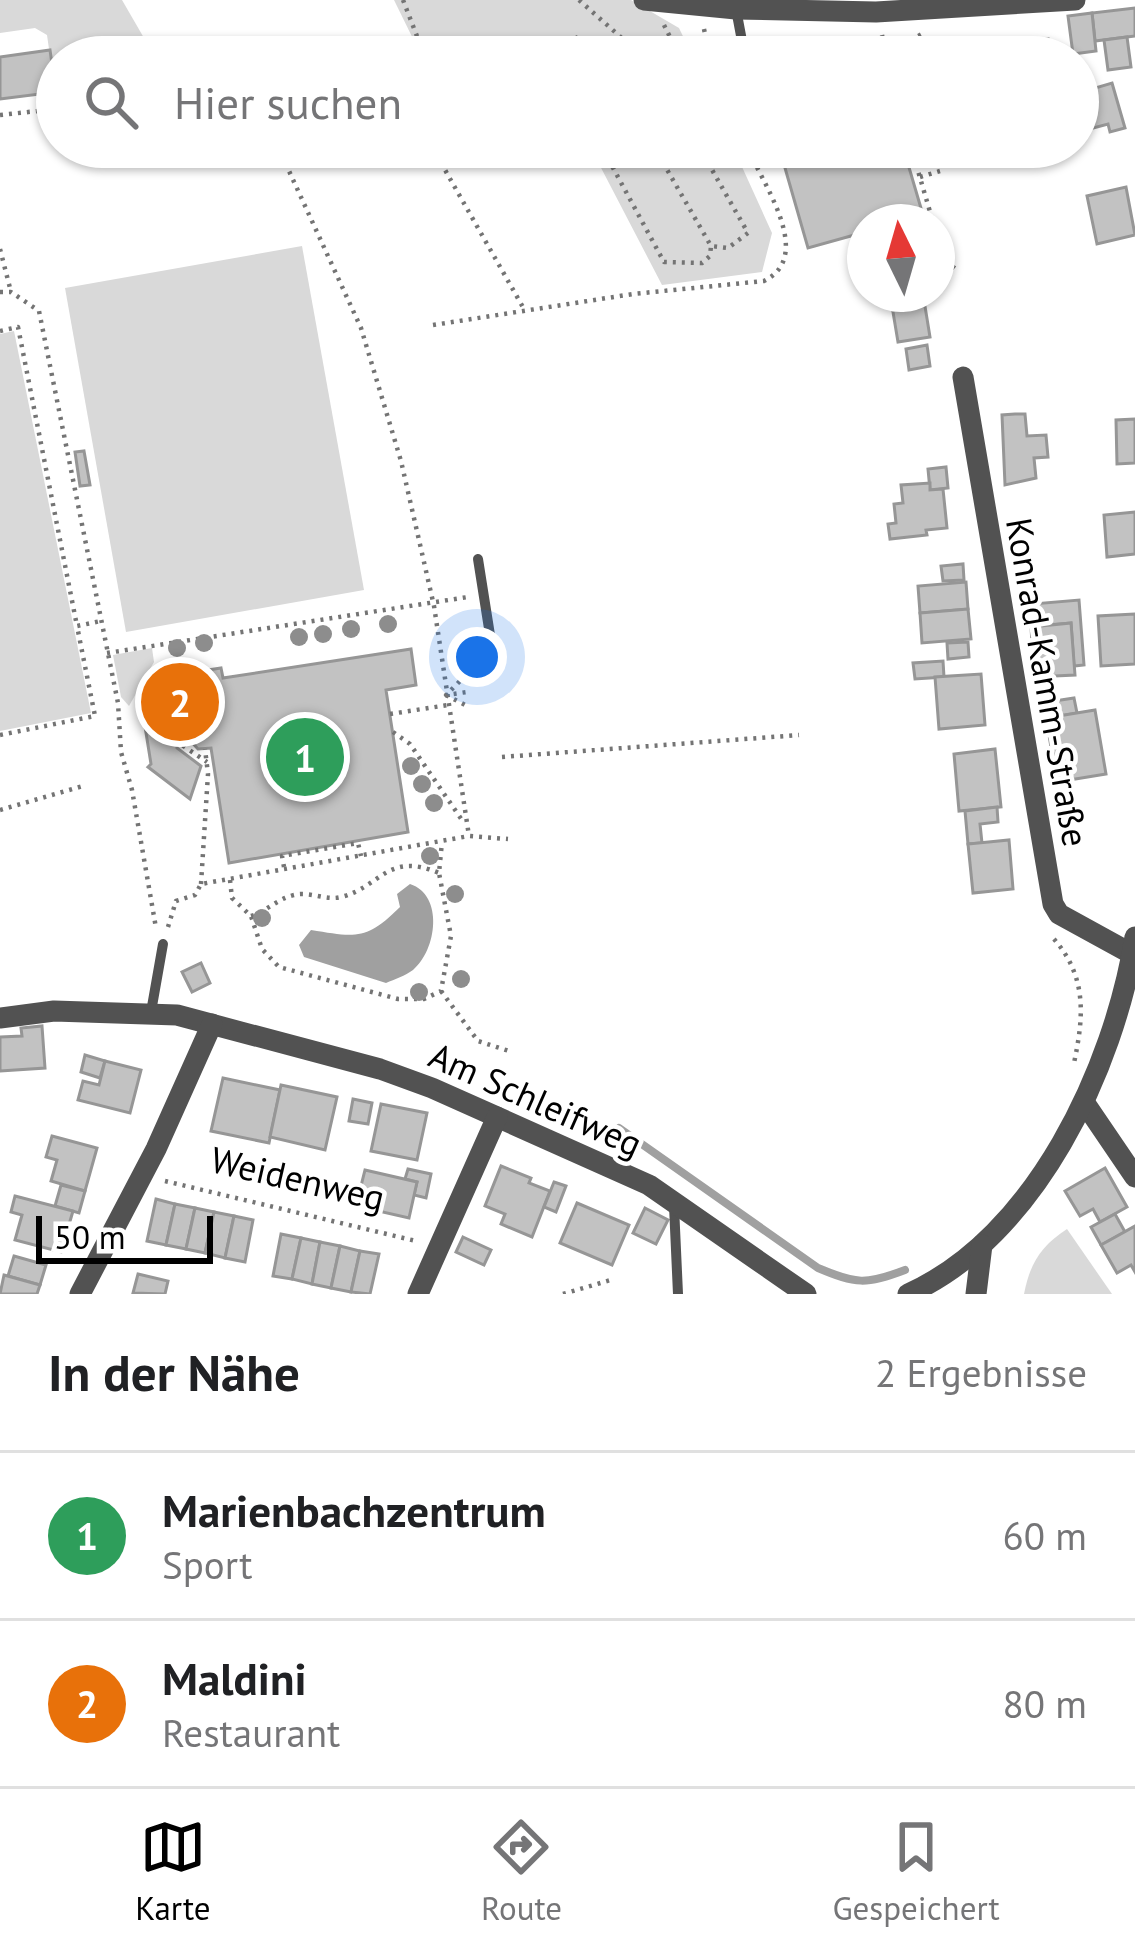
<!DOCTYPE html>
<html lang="de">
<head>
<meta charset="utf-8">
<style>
	body { margin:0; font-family:"PT Sans",sans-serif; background:#f6f6f6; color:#202124 }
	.compass { position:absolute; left:847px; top:204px; width:108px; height:108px; border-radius:50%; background:#fff; box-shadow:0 3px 9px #0004; rotate:355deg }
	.scale { position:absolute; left:36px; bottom:30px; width:177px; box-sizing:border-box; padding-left:12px; border:6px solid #000; border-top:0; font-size:33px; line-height:42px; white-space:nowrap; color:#000; -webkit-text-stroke:9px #fff; paint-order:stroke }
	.you { position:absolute; left:477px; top:657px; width:42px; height:42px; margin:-30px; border:9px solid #fff; border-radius:50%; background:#1a73e8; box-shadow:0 0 0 18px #1a73e833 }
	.badge { display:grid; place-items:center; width:78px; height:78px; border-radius:50%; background:#000; color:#fff; font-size:39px; font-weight:700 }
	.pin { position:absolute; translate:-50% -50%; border:6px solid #fff; box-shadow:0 3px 12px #0006 }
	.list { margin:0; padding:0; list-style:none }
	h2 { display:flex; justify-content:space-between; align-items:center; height:156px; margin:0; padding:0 48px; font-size:51px }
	h2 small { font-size:39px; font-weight:400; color:#757577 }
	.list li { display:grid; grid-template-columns:78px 1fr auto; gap:36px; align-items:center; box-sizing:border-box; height:168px; padding:0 48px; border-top:3px solid #e0e0e0 }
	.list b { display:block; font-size:45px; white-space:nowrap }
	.list p { margin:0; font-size:39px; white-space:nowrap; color:#757577 }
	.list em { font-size:39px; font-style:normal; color:#757577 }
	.icon { flex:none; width:66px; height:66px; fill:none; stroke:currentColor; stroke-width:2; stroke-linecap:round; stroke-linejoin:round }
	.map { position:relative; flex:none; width:1135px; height:1294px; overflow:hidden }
	.search { position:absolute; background:#fff; box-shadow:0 3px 9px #0004; left:36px; right:36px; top:36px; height:132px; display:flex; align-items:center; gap:30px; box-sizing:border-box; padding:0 42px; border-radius:66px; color:#757577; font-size:45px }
	.sheet { height:492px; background:#fff }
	nav { display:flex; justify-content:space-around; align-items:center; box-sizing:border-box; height:168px; border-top:3px solid #e0e0e0; background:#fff; font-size:33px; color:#757577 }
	nav a { display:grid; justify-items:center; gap:6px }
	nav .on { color:#000 }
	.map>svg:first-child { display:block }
</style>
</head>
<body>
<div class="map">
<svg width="1135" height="1294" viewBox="0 0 1135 1294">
	<rect width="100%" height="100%" fill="#fff"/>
	<!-- green -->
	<g fill="#d9d9d9">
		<polygon points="0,0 122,0 155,57 57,57 56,98 47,35 35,28 0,33"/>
		<polygon points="394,0 631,0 679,28 693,57 439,57 419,51"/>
		<polygon points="584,147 733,147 772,233 762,272 662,285 598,162"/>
		<polygon points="302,246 364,590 126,632 65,288"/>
		<polygon points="14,331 91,713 0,731 0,334"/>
		<polygon points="152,648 154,662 129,706 121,697 113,655"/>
		<path d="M1067,1229L1112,1294H1024C1030,1263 1041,1246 1067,1229Z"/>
	</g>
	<!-- water -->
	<path fill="#a0a0a0" d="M410,884C444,895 437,950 413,970C405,976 395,979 386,983L304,957L299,945L311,930C355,937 366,941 400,907L397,894Z"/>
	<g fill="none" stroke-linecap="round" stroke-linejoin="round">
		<!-- stream -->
		<path stroke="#a0a0a0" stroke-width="8" d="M619,1128L818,1268C856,1284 866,1285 905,1270"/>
	</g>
	<!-- building -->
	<g fill="#c2c2c2" stroke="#969696" stroke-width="3">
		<polygon points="1135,8 1135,36 1095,41 1092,13"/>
		<polygon points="1092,13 1096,51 1073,54 1068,16"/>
		<polygon points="1127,37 1131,67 1108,70 1104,40"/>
		<polygon points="1048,39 1049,57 1034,57 1033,41"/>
		<polygon points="1033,41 1034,57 993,57 992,44"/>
		<polygon points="992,44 993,57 944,57 944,49"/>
		<polygon points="50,50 56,92 0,99 0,57"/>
		<polygon points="1112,83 1125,128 1110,132 1108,124 1078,132 1078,93"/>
		<polygon points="832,147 903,147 923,215 899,222 865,222 865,232 808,248 783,161"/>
		<polygon points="1126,187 1135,235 1097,244 1087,196"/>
		<polygon points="890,294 923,294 930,337 898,342"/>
		<polygon points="927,345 930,366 909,370 906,349"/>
		<polygon points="1015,414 1025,414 1027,436 1046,435 1048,457 1034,458 1036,478 1005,485 1002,415"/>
		<polygon points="1135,419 1135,463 1117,464 1116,420"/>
		<polygon points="84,451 90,485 80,486 75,452"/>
		<polygon points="946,467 948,488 930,490 928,469"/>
		<polygon points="930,483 930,490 943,489 947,528 926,530 927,535 890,539 888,524 896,523 894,504 903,503 901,485"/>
		<polygon points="1135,512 1135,554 1107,557 1104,515"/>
		<polygon points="963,564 964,580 943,581 941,566"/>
		<polygon points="966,582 968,609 920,613 918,586"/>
		<polygon points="1079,600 1084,665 1074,666 1071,623 1034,626 1032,604"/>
		<polygon points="968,609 971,639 922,643 920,613"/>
		<polygon points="1135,614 1135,664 1101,666 1098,616"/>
		<polygon points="1071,623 1075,675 1034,677 1031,627"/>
		<polygon points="968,642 969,657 948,659 947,643"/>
		<polygon points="411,649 416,685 386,690 408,832 229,863 211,748 198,749 186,736 176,737 177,748 201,766 190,799 148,767 151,764 143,714 155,713 171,687 169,676 221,668 223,678"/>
		<polygon points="943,661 944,677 915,679 913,663"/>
		<polygon points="981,674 985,725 939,729 935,677"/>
		<polygon points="1074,698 1077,713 1051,718 1048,702"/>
		<polygon points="1095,710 1106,774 1057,782 1046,718"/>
		<polygon points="995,749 1001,807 959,811 954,754"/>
		<polygon points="997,807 998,822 980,824 982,843 968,844 965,811"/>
		<polygon points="1009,840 1013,889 973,893 968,844"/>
		<polygon points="201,963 210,983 192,992 182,972"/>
		<polygon points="42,1026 45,1068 0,1071 0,1037 22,1036 21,1028"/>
		<polygon points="85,1055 105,1061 100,1078 81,1072"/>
		<polygon points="105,1061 141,1070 130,1113 78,1100 83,1081 99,1085"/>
		<polygon points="223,1078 280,1090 269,1143 211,1131"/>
		<polygon points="281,1085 337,1097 325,1150 270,1137"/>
		<polygon points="353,1099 372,1103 368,1124 349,1121"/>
		<polygon points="381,1104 427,1113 417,1160 371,1151"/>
		<polygon points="52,1136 97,1148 85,1191 51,1181 57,1160 46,1157"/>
		<polygon points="501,1166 531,1178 529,1183 550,1191 532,1237 501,1224 505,1214 485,1206"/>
		<polygon points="1105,1168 1127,1207 1100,1222 1093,1209 1080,1216 1065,1191"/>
		<polygon points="408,1169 431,1174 426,1198 414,1195 417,1182 405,1179"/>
		<polygon points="365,1170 417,1182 409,1218 356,1206"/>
		<polygon points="554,1182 566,1186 556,1212 544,1207"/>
		<polygon points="61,1185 85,1191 79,1213 55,1206"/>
		<polygon points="15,1196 73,1211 61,1252 15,1240 22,1215 11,1212"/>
		<polygon points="156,1199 175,1204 166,1245 147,1241"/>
		<polygon points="577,1203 629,1225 612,1265 560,1243"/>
		<polygon points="175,1204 195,1208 186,1249 166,1245"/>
		<polygon points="195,1208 214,1212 205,1253 186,1249"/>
		<polygon points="645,1208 668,1220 656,1244 633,1233"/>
		<polygon points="214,1212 234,1216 225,1258 205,1253"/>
		<polygon points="1115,1214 1125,1232 1101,1245 1091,1227"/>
		<polygon points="234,1216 253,1220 245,1262 225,1258"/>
		<polygon points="1135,1226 1135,1272 1131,1265 1117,1273 1101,1245"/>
		<polygon points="281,1234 301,1238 292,1279 273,1276"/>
		<polygon points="463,1237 491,1250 484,1265 456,1252"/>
		<polygon points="301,1238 320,1242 312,1284 292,1279"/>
		<polygon points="320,1242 340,1246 331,1288 312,1284"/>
		<polygon points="340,1246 360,1251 351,1292 331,1288"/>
		<polygon points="360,1251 379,1254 370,1294 351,1292"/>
		<polygon points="14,1256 46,1265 40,1285 8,1276"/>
		<polygon points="138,1274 168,1281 165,1294 133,1293"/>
		<polygon points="4,1275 40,1285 37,1294 0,1294"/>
	</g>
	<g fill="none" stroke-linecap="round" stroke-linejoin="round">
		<!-- path -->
		<g stroke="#747474" stroke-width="4.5" stroke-dasharray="3 6" stroke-linecap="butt">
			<polyline points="403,0 420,44 460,57"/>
			<polyline points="579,0 643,57"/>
			<polyline points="664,25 680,57"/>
			<polyline points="704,29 710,57"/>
			<polyline points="882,35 887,57"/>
			<polyline points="575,36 587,57"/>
			<polyline points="620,40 621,57"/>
			<polyline points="886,52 924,33"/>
			<polyline points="391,57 419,45"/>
			<polyline points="0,115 57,109"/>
			<polyline points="278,147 361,328 401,461 434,606 469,836"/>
			<polyline points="432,147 524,309"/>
			<polyline points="598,147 610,156"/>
			<polyline points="623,147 610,156 612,166 664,262 702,263 710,256 711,246"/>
			<polyline points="654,147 711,246"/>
			<polyline points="699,147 748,233 728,248 711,246"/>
			<polyline points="911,147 933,222"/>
			<polyline points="920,177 940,171"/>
			<polyline points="937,235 945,260 959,272"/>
			<polyline points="0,249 11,292"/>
			<polyline points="0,292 11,292 39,311 118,703 121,752 132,790 156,928"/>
			<path d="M433,325L633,294L764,281C815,256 763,184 747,147"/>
			<polyline points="0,331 18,327 77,626"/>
			<polyline points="107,653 468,597"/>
			<polyline points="466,675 446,695 467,692"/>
			<polyline points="446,695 469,707"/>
			<polyline points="390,714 448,705"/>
			<polyline points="393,732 410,744 464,823"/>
			<polyline points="0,735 95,716 77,626 101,621"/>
			<polyline points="181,737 182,745 207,762"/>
			<polyline points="502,757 799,735"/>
			<polyline points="0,810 83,786"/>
			<polyline points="284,867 282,856 358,843 361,856"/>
			<polyline points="230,880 232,898 251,916 262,949 279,967 398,999 424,999 441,991 451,936 439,873 442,842"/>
			<polyline points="201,884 208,774 205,749"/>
			<path d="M251,916C267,911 277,899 294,895C310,891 326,901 341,897C381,887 387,851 439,873"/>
			<polyline points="168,927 176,901 195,895 201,884 469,836 508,839"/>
			<path d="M1054,939C1087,977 1084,1016 1074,1063"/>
			<polyline points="441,991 478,1041 512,1052"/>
			<polyline points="165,1181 416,1241"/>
			<polyline points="563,1294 614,1279"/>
		</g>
		<!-- service -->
		<g stroke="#525252" stroke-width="10">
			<polyline points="736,9 745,57"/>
			<polyline points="478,559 490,635"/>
			<polyline points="151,1012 163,944"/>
			<polyline points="674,1206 678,1294"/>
		</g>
		<!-- minor -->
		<g stroke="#525252" stroke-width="21">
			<polyline points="644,0 736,9 876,12 1075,0"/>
			<polyline points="963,377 1053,904 1059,914 1132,954"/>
			<polyline points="0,1018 54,1011 177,1015 380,1069 432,1088 649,1185 806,1294"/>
			<polyline points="1084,1102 1135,1177"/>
			<polyline points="80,1294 156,1149 212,1024"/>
			<polyline points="418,1294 497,1117"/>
			<path d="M908,1294C1036,1237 1114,1068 1135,937"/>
			<polyline points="976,1294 982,1245"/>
		</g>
	</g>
	<!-- trees -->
	<g fill="#8d8d8d">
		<circle cx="388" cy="624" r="9"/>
		<circle cx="351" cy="629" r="9"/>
		<circle cx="323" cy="634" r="9"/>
		<circle cx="299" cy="637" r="9"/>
		<circle cx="204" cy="643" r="9"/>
		<circle cx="177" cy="648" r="9"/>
		<circle cx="411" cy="766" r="9"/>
		<circle cx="422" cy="784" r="9"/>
		<circle cx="434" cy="803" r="9"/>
		<circle cx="430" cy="856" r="9"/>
		<circle cx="455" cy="894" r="9"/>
		<circle cx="262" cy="918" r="9"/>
		<circle cx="461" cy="979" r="9"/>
		<circle cx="419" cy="992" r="9"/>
	</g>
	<g text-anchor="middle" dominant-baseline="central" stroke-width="9" stroke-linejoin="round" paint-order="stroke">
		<!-- street labels -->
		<g font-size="36" fill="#000" stroke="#fff">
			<text transform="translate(1048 682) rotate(80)">Konrad-Kamm-Straße</text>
			<text transform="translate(536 1099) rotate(24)">Am Schleifweg</text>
			<text transform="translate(298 1178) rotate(13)">Weidenweg</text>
		</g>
	</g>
</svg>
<svg class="compass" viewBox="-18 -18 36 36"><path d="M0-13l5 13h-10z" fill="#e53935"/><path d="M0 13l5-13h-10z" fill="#757577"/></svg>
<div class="scale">50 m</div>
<div class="you"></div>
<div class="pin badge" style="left:305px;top:757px;background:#2e9e5b">1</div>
<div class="pin badge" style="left:180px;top:702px;background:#e8710a">2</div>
<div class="search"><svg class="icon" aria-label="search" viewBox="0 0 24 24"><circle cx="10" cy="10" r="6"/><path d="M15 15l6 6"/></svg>Hier suchen</div>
</div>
<section class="sheet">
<h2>In der Nähe<small>2 Ergebnisse</small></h2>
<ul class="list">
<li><span class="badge" style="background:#2e9e5b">1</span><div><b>Marienbachzentrum</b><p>Sport</p></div><em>60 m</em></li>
<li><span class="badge" style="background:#e8710a">2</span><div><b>Maldini</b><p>Restaurant</p></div><em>80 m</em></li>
</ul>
</section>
<nav>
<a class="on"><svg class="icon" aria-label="map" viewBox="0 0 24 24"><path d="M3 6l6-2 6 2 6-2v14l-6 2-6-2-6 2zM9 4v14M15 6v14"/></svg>Karte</a>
<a><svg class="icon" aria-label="directions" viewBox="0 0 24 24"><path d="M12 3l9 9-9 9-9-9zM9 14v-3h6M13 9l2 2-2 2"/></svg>Route</a>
<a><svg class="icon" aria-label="saved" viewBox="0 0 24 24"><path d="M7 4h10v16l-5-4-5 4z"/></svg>Gespeichert</a>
</nav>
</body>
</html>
